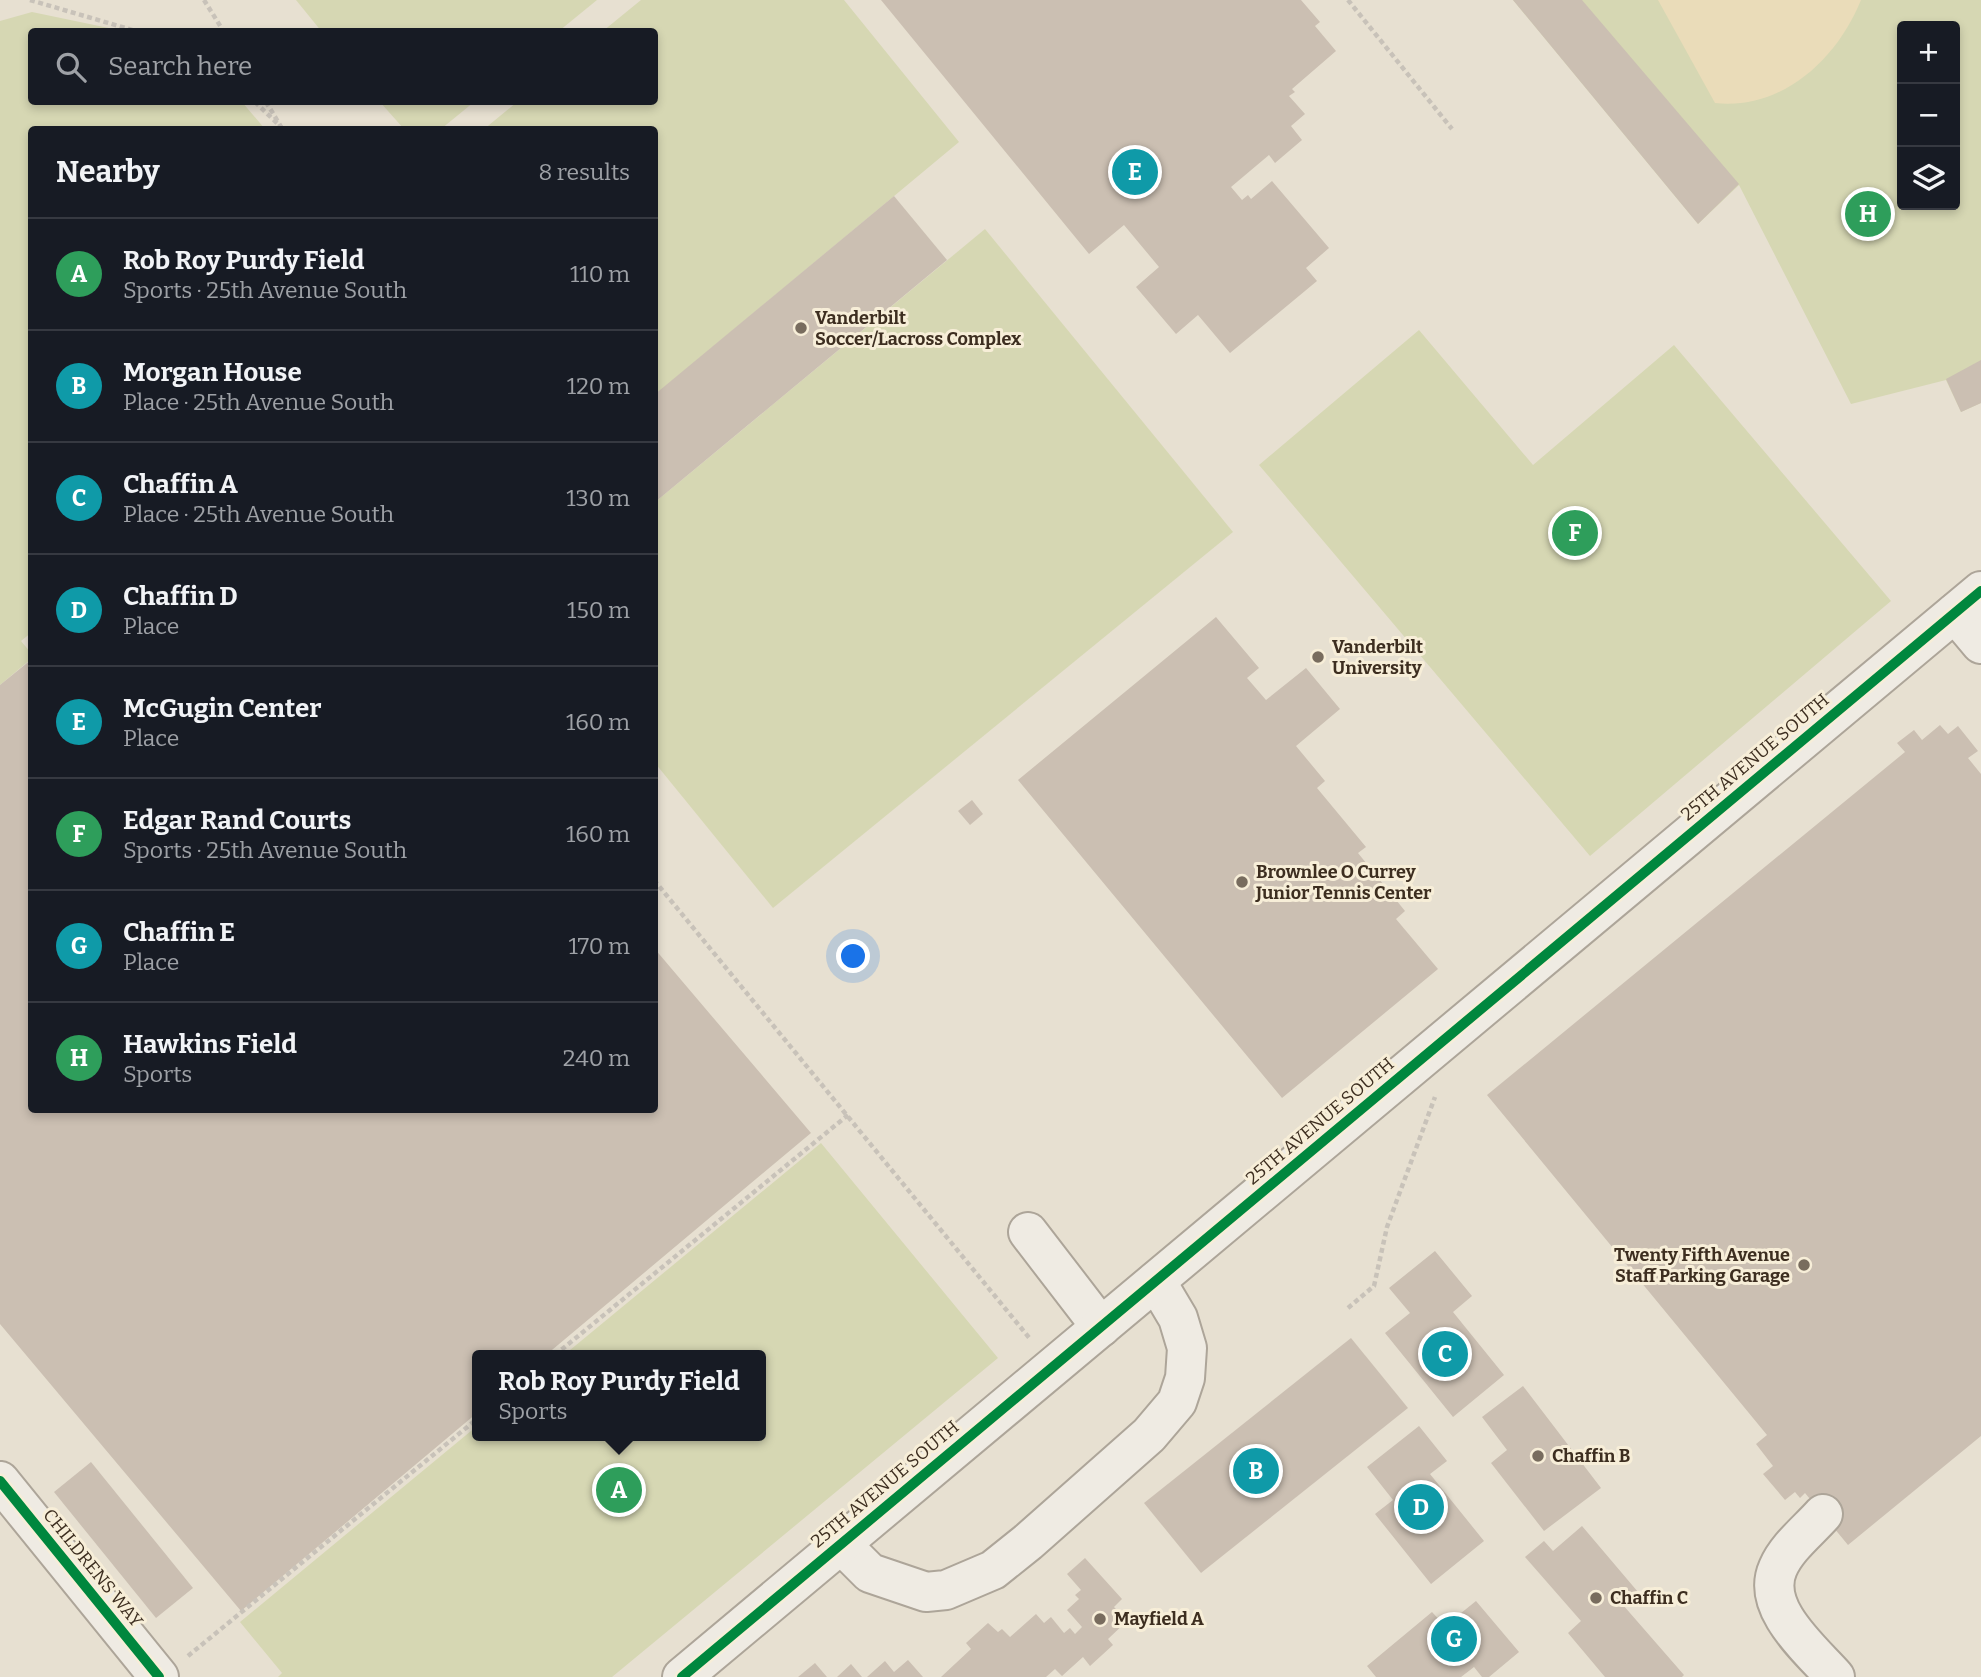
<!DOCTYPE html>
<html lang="en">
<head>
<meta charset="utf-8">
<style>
	body { margin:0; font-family:Bitter,serif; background:#20242c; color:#f1f3f6 }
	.controls { position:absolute; right:21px; top:21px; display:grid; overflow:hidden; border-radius:7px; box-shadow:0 4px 10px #0003 }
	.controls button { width:63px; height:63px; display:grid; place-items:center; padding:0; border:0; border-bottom:2px solid #363941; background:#171b24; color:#f1f3f6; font:35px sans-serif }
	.you { position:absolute; left:854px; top:957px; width:24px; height:24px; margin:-18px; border:5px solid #fff; border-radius:50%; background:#1a73e8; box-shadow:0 0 0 10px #1a73e833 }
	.badge { display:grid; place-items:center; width:46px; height:46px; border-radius:50%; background:#786c5e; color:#fff; font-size:23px; font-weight:700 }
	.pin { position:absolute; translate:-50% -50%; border:4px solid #fff; box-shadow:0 2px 7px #0006 }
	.popup { position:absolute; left:472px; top:1350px; width:294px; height:91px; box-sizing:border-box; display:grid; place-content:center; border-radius:7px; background:#171b24; filter:drop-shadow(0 2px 5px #0005); font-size:23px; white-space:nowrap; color:#9ea1a6 }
	.popup b { font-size:26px; color:#f1f3f6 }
	.popup::after { content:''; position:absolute; left:50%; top:100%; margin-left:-14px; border:14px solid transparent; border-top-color:#171b24 }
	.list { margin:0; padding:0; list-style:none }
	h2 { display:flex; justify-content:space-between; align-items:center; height:91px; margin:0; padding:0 28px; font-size:30px }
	h2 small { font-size:23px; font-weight:400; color:#9ea1a6 }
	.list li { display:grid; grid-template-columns:46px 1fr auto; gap:21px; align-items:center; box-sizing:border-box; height:112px; padding:0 28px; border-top:2px solid #363941 }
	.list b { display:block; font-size:26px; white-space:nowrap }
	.list p { margin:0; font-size:23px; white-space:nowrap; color:#9ea1a6 }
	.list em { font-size:23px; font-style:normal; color:#9ea1a6 }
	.icon { flex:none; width:38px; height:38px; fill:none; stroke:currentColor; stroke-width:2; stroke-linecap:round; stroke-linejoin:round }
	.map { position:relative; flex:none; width:1981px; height:1677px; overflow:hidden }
	.search { position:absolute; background:#171b24; box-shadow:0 4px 10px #0003; left:28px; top:28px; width:630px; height:77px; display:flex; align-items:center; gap:18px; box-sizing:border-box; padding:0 24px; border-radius:7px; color:#9ea1a6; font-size:26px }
	.panel { position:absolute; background:#171b24; box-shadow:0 4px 10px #0003; left:28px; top:126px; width:630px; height:987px; border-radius:7px }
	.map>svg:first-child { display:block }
</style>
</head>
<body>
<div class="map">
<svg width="1981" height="1677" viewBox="0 0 1981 1677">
	<rect width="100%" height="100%" fill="#e7e0d1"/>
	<!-- green -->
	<g fill="#d6d7b3" fill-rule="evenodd">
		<polygon points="296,0 597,0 559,31 322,32"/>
		<polygon points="641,0 844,0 959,142 655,395 654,130 483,130 517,102 654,102 654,32 603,31"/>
		<path d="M1513,0H1981V403L1961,412L1946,380L1851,404L1739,185L1698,224ZM1902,26H1955V205H1902Z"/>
		<polygon points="32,12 123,31 32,32 32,102 242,102 265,129 32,130 32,632 21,641 31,653 31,659 0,685 0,21"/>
		<polygon points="380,102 474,102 441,129 404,129"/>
		<polygon points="985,229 1233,532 773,908 655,763 654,503"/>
		<polygon points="1419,330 1533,465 1674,345 1891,601 1590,856 1259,465"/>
		<polygon points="821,1143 998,1358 612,1677 278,1677 282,1673 240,1622 477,1426 477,1436 761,1436 761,1355 564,1355"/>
	</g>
	<!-- sand -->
	<path fill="#eadcb9" d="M1658,0H1861C1837,59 1783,110 1715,103Z"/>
	<!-- building -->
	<g fill="#cbbfb2">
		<polygon points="881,0 1301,0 1320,22 1315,26 1336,51 1292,89 1295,92 1289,96 1305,114 1291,126 1302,140 1275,163 1269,155 1231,187 1242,200 1248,195 1251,199 1272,181 1329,248 1306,268 1317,281 1230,353 1198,315 1176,334 1136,287 1159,267 1124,225 1089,254"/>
		<polygon points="1513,0 1582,0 1739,184 1698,224"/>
		<polygon points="894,196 947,260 654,503 654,395"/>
		<polygon points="1981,360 1981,403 1961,412 1946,379"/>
		<polygon points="1216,617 1259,668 1247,678 1266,700 1306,668 1340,709 1296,746 1325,781 1317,788 1366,847 1358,853 1405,911 1396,919 1438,969 1282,1098 1018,780"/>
		<polygon points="32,659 32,1110 654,1110 654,948 811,1133 546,1355 477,1355 477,1413 241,1611 0,1324 0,685"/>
		<polygon points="1940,725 1948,734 1958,726 1978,751 1968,758 1981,774 1981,1436 1848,1545 1805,1493 1800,1498 1795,1492 1785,1500 1763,1474 1773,1466 1756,1444 1767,1435 1487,1095 1905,752 1897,743 1914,730 1922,740"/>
		<polygon points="972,800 983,814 970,825 958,811"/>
		<polygon points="1435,1251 1472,1296 1453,1312 1504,1375 1453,1417 1385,1333 1410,1313 1389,1288"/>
		<polygon points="1351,1338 1408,1408 1201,1573 1144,1503"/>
		<polygon points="1523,1386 1601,1488 1544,1531 1491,1463 1507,1450 1482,1417"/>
		<polygon points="1419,1426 1447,1461 1430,1474 1484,1541 1431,1584 1375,1514 1393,1500 1367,1467"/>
		<polygon points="91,1462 193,1588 156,1618 54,1492"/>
		<polygon points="1582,1526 1638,1592 1623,1605 1684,1675 1682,1677 1605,1677 1568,1633 1581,1621 1525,1557 1544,1541 1553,1551"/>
		<polygon points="1085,1558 1122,1599 1114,1607 1127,1621 1108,1639 1113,1645 1090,1666 1083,1657 1062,1676 1055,1669 1046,1677 941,1677 971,1649 966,1643 988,1623 998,1632 1002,1629 1010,1637 1036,1614 1044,1623 1051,1617 1064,1633 1070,1628 1075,1634 1082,1627 1067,1610 1079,1599 1075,1595 1081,1590 1067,1574"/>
		<polygon points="1476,1601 1519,1652 1489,1677 1482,1677 1474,1667 1461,1677 1376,1677 1367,1666 1432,1612 1445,1626"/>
		<polygon points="908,1660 923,1677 867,1677 885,1661 894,1672"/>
		<polygon points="815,1663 827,1677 798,1677"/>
		<polygon points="851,1664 862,1677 837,1677"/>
	</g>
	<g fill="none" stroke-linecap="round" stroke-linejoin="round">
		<defs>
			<g id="minor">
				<polyline points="1955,613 1981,644"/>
				<polyline points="1028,1232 1101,1327"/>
				<polyline points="0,1481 159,1677"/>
				<path d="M1823,1514C1808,1531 1787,1547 1778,1568C1760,1608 1811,1650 1835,1677"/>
				<polyline points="841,1544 870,1573 926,1592 946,1590 993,1570 1028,1542 1149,1435 1177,1402 1185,1378 1187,1348 1178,1318 1156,1281"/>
				<polyline points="682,1677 1981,591"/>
			</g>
		</defs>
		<!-- minor casing -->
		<use href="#minor" stroke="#ada599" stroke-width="42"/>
		<!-- path -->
		<g stroke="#c8c2b9" stroke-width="4.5" stroke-dasharray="5 3.5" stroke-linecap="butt">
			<polyline points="30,0 139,32"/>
			<polyline points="204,0 224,32"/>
			<polyline points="1348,0 1452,129"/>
			<polyline points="255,102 281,127"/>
			<polyline points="266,102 283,130"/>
			<polyline points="654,880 1031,1340"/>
			<polyline points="1348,1308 1374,1286 1387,1227 1435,1097"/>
			<polyline points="555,1355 848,1115"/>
			<polyline points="188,1656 477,1419"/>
		</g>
		<!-- minor -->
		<use href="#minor" stroke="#efebe3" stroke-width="38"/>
		<defs>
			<g id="cycleway">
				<polyline points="0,1481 159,1677"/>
				<polyline points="682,1677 1981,591"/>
			</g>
		</defs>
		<!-- cycleway casing -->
		<use href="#cycleway" stroke="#f7eed8" stroke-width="15"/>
		<!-- cycleway -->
		<use href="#cycleway" stroke="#00873e" stroke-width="10"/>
	</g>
	<!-- markers -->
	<g fill="#786c5e" stroke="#f7eed8" stroke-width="2.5">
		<circle cx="801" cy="328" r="7"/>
		<circle cx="1318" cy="657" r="7"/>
		<circle cx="1242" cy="882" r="7"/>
		<circle cx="1804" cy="1265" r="7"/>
		<circle cx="1538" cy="1456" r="7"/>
		<circle cx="1596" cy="1598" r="7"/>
		<circle cx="1100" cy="1619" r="7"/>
	</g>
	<g text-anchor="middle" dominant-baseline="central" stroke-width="6" stroke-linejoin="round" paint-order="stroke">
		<!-- poi labels -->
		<g font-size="18" font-weight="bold" fill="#3d2e20" stroke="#f7eed8" text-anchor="start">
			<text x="815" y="318">Vanderbilt<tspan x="815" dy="21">Soccer/Lacross Complex</tspan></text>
			<text x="1332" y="647">Vanderbilt<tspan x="1332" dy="21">University</tspan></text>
			<text x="1256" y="872">Brownlee O Currey<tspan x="1256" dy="21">Junior Tennis Center</tspan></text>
			<text x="1790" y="1255" text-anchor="end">Twenty Fifth Avenue<tspan x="1790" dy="21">Staff Parking Garage</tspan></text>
			<text x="1552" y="1456">Chaffin B</text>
			<text x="1610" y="1598">Chaffin C</text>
			<text x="1114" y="1619">Mayfield A</text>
		</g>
		<!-- street labels -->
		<g font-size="18" fill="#3d2e20" stroke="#f7eed8">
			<text transform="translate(1755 757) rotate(-40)">25TH AVENUE SOUTH</text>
			<text transform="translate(1320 1121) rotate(-40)">25TH AVENUE SOUTH</text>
			<text transform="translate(885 1484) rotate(-40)">25TH AVENUE SOUTH</text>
			<text transform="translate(93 1568) rotate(51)">CHILDRENS WAY</text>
		</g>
	</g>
</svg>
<div class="controls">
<button>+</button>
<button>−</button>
<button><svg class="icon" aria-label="layers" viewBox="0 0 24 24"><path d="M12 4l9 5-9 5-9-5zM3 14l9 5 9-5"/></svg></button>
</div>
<div class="you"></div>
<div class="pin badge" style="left:619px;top:1490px;background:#2e9e5b">A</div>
<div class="popup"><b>Rob Roy Purdy Field</b>Sports</div>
<div class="pin badge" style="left:1256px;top:1471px;background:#0f9aa8">B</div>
<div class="pin badge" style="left:1445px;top:1354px;background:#0f9aa8">C</div>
<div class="pin badge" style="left:1421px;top:1507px;background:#0f9aa8">D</div>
<div class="pin badge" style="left:1135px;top:172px;background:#0f9aa8">E</div>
<div class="pin badge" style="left:1575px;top:533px;background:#2e9e5b">F</div>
<div class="pin badge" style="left:1454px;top:1639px;background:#0f9aa8">G</div>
<div class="pin badge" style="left:1868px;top:214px;background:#2e9e5b">H</div>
<div class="search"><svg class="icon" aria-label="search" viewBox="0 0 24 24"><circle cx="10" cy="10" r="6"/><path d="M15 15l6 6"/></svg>Search here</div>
<section class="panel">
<h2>Nearby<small>8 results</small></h2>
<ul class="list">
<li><span class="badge" style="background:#2e9e5b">A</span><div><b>Rob Roy Purdy Field</b><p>Sports · 25th Avenue South</p></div><em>110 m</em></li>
<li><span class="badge" style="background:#0f9aa8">B</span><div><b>Morgan House</b><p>Place · 25th Avenue South</p></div><em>120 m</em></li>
<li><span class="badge" style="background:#0f9aa8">C</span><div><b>Chaffin A</b><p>Place · 25th Avenue South</p></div><em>130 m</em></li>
<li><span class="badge" style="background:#0f9aa8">D</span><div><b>Chaffin D</b><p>Place</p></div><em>150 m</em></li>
<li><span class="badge" style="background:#0f9aa8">E</span><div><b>McGugin Center</b><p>Place</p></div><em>160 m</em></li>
<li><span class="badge" style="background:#2e9e5b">F</span><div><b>Edgar Rand Courts</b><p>Sports · 25th Avenue South</p></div><em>160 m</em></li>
<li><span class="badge" style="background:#0f9aa8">G</span><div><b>Chaffin E</b><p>Place</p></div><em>170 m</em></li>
<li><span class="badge" style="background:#2e9e5b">H</span><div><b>Hawkins Field</b><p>Sports</p></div><em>240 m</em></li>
</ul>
</section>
</div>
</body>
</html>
